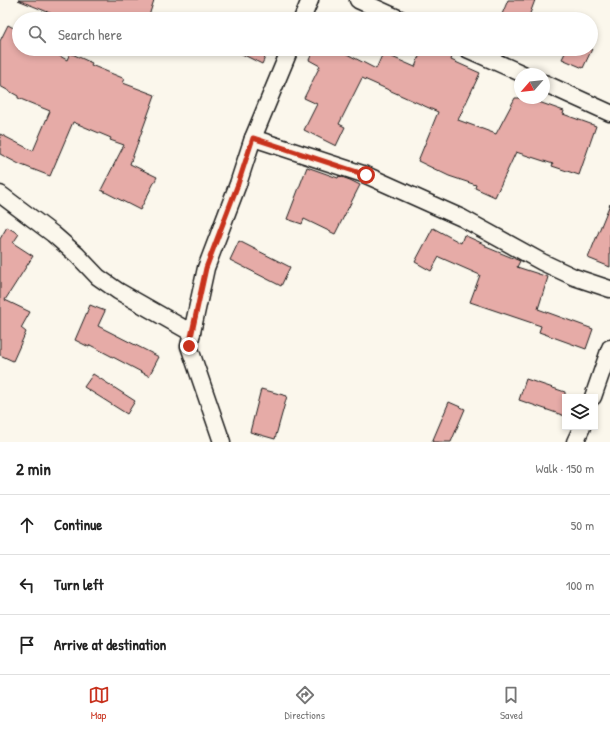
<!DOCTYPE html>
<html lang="en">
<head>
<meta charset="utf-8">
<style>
	body { margin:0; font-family:"Patrick Hand",sans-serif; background:#f6f6f6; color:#222 }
	.controls { position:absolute; right:12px; bottom:12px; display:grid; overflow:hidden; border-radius:0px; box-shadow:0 2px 6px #0003 }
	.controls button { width:36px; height:36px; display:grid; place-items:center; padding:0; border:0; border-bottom:1px solid #e0e0e0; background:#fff; color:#222; font:20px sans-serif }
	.compass { position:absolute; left:514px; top:68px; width:36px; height:36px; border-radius:50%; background:#fff; box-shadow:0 2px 6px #0003; rotate:242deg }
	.stop { position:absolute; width:12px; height:12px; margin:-9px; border:3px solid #c8321e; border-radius:50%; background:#fff }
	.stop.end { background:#c8321e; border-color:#fff; box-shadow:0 1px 4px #0008 }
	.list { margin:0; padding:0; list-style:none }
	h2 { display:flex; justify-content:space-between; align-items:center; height:52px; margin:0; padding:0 16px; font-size:17px }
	h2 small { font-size:13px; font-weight:400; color:#767676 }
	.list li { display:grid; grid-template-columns:26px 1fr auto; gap:12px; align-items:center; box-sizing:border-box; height:60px; padding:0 16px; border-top:1px solid #e0e0e0 }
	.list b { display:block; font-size:15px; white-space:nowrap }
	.list em { font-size:13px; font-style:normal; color:#767676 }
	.icon { flex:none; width:22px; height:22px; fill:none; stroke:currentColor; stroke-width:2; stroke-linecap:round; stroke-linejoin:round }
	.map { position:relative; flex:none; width:610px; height:442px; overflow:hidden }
	.search { position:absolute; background:#fff; box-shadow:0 2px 6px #0003; left:12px; right:12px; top:12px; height:44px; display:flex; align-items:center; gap:10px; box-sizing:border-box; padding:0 14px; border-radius:22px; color:#767676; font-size:15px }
	.sheet { height:232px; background:#fff }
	nav { display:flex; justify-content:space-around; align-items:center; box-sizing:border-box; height:56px; border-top:1px solid #e0e0e0; background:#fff; font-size:11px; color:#767676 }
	nav a { display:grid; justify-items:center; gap:2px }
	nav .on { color:#c8321e }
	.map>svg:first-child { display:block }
</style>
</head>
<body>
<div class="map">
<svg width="610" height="442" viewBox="0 0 610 442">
	<rect width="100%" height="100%" fill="#fbf7ec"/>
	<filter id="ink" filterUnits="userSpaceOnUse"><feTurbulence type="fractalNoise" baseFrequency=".025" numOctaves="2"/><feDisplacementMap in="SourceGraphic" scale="8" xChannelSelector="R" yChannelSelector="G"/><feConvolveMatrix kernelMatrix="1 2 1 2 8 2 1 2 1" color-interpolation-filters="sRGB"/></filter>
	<g filter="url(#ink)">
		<!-- building -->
		<g fill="#e6aba7" stroke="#1c1c1c">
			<polygon points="18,0 154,0 148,19 65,19"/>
			<polygon points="508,0 535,0 528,19 500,19"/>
			<polygon points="8,25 19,31 19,49 47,49 67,60 70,53 92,63 91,65 125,79 123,83 155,95 130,164 157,177 140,210 101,190 124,145 110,140 111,138 73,122 50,176 19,164 0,154 0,134 33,151 50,111 18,98 18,96 0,86 0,41"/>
			<polygon points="232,49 269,49 262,64"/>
			<polygon points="314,49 337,49 376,69 383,53 415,67 422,49 441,49 453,54 451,60 480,73 458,120 496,134 515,98 538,98 536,101 564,111 563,114 596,126 579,175 552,166 553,164 516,152 495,197 475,188 476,185 449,176 418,161 438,112 362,78 339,124 345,127 336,146 304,130 317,104 304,98 320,66 309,60"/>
			<polygon points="567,49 592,49 583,68 562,59"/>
			<polygon points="307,167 338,178 339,176 350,180 360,185 335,234 304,219 302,224 287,219"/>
			<polygon points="610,204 610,267 588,258"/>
			<polygon points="7,227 19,234 13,243 33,256 5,300 30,312 21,328 26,332 13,361 0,355 0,239"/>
			<polygon points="433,228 461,243 464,235 486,245 486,247 520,261 517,267 548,277 538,309 593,329 586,349 539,332 541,326 470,302 480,275 439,257 431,271 415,262"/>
			<polygon points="239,241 290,267 281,286 230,260"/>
			<polygon points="90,305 105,311 98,326 159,357 149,376 90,345 89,347 75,340"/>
			<polygon points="93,374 135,401 127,414 84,387"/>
			<polygon points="526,379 565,392 565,416 519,400"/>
			<polygon points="261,389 287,396 275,439 250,432"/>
			<polygon points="449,402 465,409 451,442 432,442"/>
		</g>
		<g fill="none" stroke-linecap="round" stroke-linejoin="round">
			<defs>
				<g id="minor">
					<polyline points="358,0 400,19"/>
					<polyline points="302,19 310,0"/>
					<polyline points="467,49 523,74"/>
					<polyline points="544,83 610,113"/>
					<polyline points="253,138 366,175 462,218 542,262 574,277 610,289"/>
					<polyline points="0,194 53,234 77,255 98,277 118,291 192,333"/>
					<polyline points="593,397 610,348"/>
					<polyline points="222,442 189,346 206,268 238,184 253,138 290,49"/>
					<polyline points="575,442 582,427"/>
				</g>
			</defs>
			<!-- minor casing -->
			<use href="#minor" stroke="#1c1c1c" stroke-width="19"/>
			<!-- minor -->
			<use href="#minor" stroke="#fbf7ec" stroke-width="16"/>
		</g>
	</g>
	<g fill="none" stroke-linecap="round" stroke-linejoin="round" filter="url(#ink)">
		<!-- route -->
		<polyline stroke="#c8321e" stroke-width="5" points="189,346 206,268 238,184 253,138 366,175"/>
	</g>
</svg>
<div class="controls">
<button><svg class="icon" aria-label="layers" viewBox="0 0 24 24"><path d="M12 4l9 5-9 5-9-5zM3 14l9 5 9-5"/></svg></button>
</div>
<svg class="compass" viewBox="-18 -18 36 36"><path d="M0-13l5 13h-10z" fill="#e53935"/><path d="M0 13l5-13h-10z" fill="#767676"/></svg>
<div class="stop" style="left:366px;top:175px"></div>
<div class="stop end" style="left:189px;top:346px"></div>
<div class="search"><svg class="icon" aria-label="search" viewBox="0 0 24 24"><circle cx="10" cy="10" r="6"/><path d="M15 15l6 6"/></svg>Search here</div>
</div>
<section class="sheet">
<h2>2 min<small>Walk · 150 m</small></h2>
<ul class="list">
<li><svg class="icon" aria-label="ahead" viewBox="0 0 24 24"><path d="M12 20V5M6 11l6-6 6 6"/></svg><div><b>Continue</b></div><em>50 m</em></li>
<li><svg class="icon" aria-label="left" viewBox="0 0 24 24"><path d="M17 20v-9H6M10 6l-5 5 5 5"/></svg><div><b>Turn left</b></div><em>100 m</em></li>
<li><svg class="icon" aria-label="arrive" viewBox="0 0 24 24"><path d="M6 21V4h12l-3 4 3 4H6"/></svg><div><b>Arrive at destination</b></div></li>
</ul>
</section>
<nav>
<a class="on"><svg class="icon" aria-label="map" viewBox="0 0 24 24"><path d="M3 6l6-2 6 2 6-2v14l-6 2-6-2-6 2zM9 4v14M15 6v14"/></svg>Map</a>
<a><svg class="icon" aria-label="directions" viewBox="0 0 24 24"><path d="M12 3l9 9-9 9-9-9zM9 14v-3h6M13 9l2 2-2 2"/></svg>Directions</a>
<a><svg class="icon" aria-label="saved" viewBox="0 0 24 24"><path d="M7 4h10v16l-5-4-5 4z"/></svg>Saved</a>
</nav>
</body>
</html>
